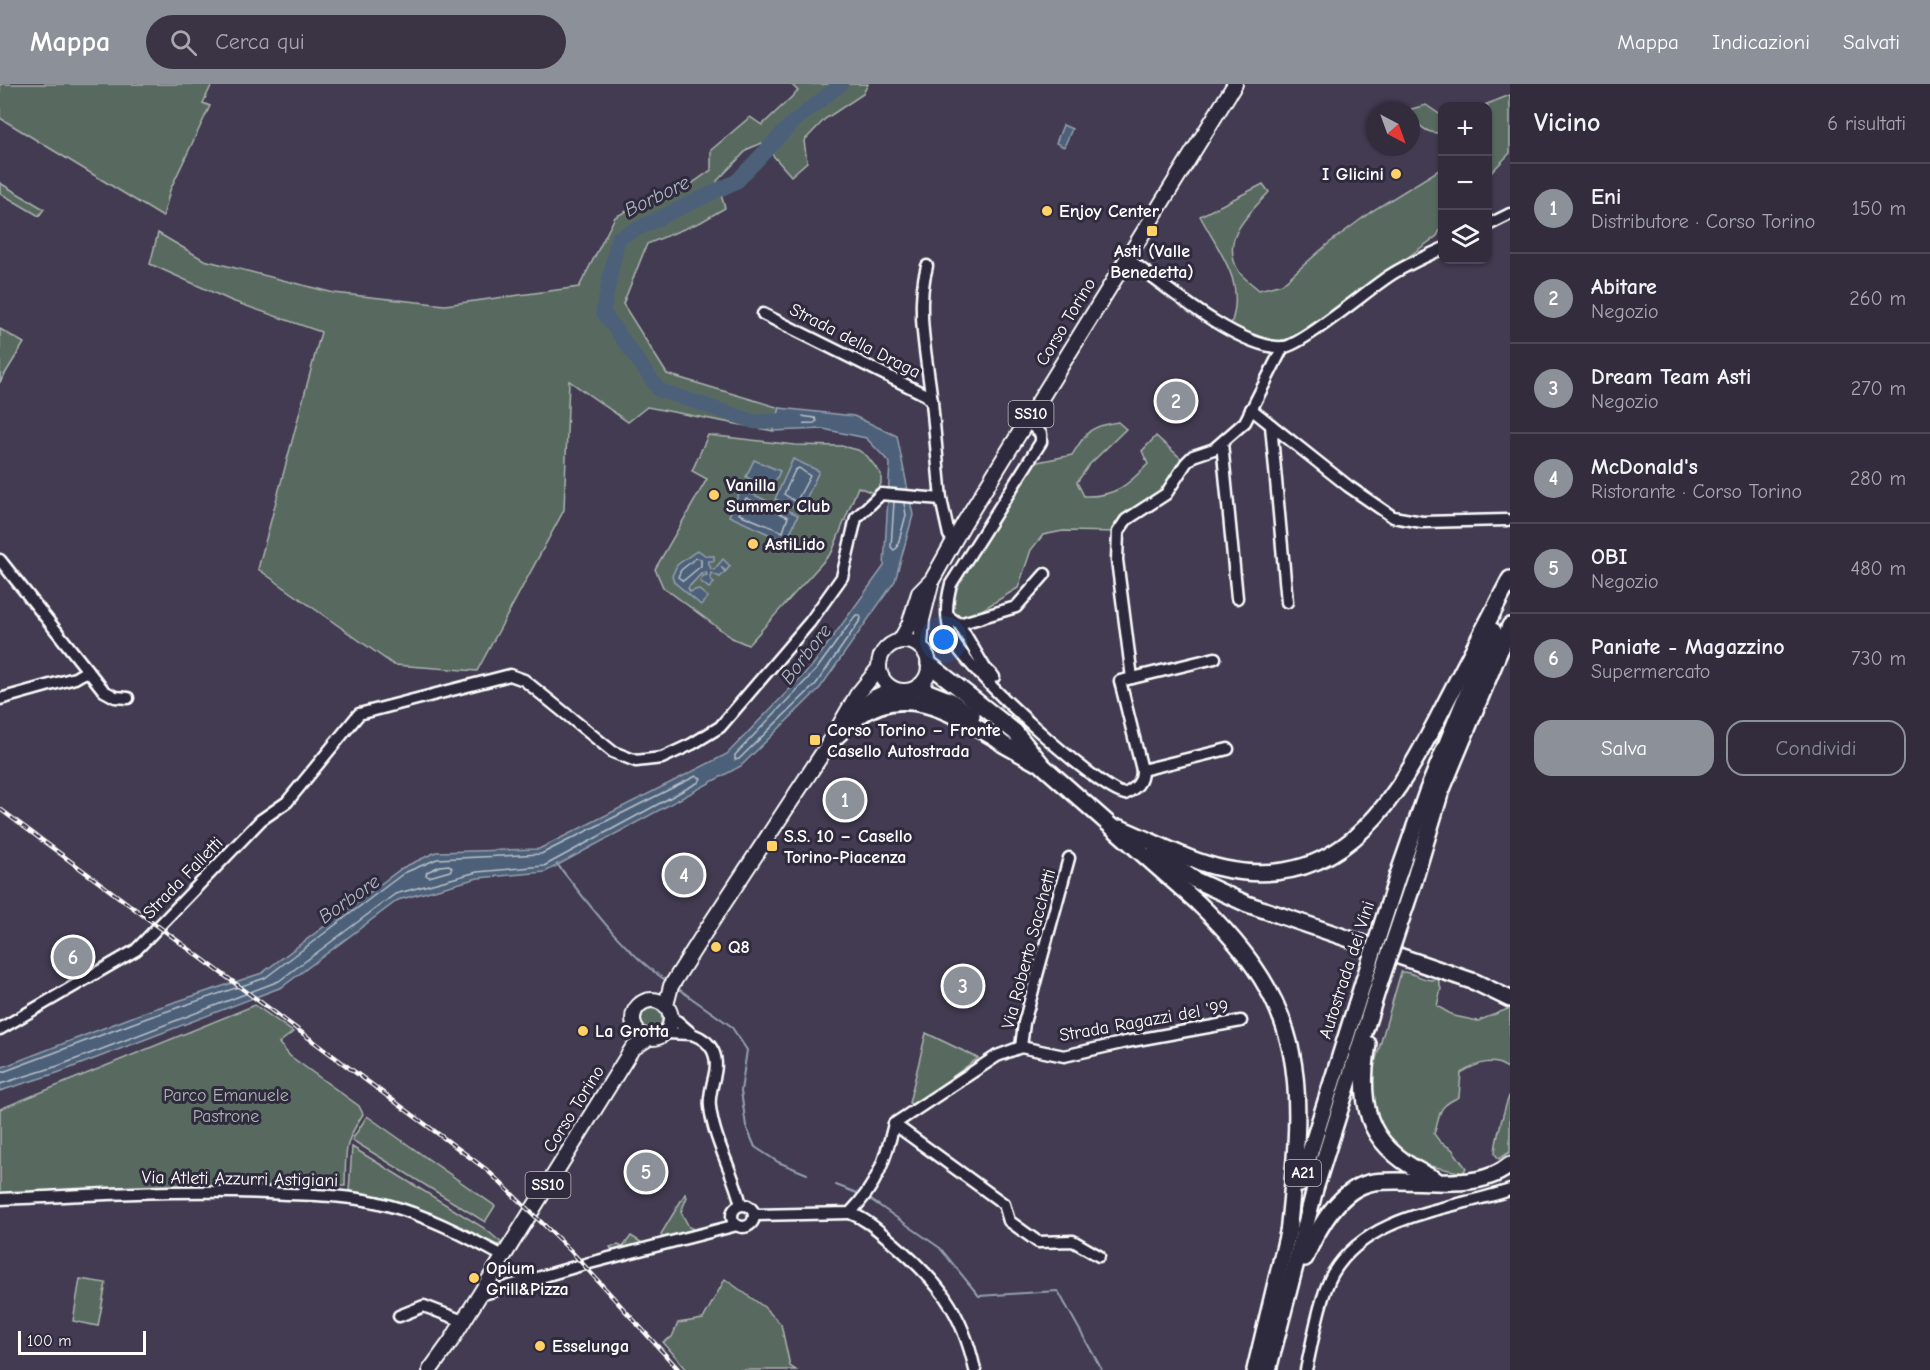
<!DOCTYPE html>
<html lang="it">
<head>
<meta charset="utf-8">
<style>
	body { margin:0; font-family:"Comic Neue",sans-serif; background:#3a3444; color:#f1f3f6 }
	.controls { position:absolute; right:18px; top:18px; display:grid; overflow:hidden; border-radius:12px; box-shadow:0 2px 4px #0004 }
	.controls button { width:54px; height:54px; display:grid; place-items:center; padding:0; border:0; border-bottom:2px solid #4d4857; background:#322c3d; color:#f1f3f6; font:30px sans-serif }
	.compass { position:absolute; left:1366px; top:18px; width:54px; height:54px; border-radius:50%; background:#322c3d; box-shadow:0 2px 4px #0004; rotate:139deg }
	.scale { position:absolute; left:18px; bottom:15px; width:128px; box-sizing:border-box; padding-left:6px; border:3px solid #fff; border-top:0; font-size:16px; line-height:21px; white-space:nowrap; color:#fff; -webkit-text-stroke:4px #2f2a3d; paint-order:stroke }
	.you { position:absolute; left:944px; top:556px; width:21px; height:21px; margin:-15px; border:4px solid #fff; border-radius:50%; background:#1a73e8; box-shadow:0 0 0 9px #1a73e833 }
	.badge { display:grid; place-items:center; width:39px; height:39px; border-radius:50%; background:#8c9099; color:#fff; font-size:20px; font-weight:700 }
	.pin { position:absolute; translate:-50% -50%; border:3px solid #fff; box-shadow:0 2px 6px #0006 }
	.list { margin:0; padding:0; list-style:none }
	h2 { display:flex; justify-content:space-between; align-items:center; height:78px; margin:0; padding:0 24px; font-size:26px }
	h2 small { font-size:20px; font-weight:400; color:#a8a7b0 }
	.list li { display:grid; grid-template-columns:39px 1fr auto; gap:18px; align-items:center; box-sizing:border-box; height:90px; padding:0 24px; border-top:2px solid #4d4857 }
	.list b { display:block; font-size:22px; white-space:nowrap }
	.list p { margin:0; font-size:20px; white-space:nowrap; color:#a8a7b0 }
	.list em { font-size:20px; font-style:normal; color:#a8a7b0 }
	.actions { display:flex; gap:12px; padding:18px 24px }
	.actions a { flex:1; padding:14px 0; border:2px solid #8c9099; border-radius:18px; text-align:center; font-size:21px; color:#8c9099 }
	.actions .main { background:#8c9099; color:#fff }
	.icon { flex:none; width:33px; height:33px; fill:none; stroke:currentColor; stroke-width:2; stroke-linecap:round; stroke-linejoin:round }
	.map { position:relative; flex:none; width:1510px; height:1286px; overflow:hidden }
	header { display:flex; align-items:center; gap:36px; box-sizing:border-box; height:84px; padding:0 30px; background:#8c9099; color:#fff }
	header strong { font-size:28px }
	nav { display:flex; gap:33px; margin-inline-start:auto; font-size:21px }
	.search { width:420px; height:54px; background:#3a3444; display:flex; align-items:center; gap:15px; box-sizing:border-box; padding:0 21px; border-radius:33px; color:#a8a7b0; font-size:22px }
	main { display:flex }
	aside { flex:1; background:#322c3d }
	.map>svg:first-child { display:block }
</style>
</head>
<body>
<header>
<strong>Mappa</strong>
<div class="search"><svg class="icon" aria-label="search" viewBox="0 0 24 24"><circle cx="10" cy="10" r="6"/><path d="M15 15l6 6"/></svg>Cerca qui</div>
<nav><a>Mappa</a><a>Indicazioni</a><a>Salvati</a></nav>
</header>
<main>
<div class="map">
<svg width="1510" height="1286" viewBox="0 0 1510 1286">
	<rect width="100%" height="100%" fill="#423b51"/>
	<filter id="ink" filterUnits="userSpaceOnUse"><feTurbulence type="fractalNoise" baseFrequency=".0167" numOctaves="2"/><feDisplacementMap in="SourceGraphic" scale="12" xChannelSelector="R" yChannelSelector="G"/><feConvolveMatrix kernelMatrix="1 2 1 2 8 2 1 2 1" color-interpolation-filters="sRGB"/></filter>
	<g filter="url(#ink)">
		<!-- green -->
		<g fill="#596a61" stroke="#acb4b0" stroke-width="1.5">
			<polygon points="0,0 212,0 203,19 210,22 170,106 163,133 0,34"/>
			<polygon points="791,0 868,0 863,10 825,35 804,57 807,78 791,92 762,59 748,65 717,97 725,124 701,138 647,160 623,220 667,290 780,324 773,347 647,323 628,338 569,297 564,426 477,587 394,581 258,485 321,248 232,217 150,180 158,149 204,176 334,209 445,221 579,203 615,133 646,117 681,107 711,86 711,66 750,33 762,41 798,7"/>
			<polygon points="1510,11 1510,69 1488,92 1488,22 1482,22"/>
			<path d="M1426,21L1442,32V49C1426,50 1415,41 1411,25Z"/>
			<path d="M1442,84V142L1437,152L1309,245L1281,258L1250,250L1231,240C1246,197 1220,170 1200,132L1263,100L1269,108C1249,130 1220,154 1238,186C1242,194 1253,200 1259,206L1282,200L1329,159L1372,127Z"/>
			<polygon points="0,99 44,125 39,132 0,109"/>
			<polygon points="0,245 24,259 0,298"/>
			<path d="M1118,338L1126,345L1089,381L1077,398L1084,412C1115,413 1128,401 1148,380L1142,367L1156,352L1186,379L1166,410L1118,448L1063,447L1043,451L1031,466L1018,504L964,537L948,532L951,500L1028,380L1072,371C1087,347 1090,342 1118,338Z"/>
			<polygon points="708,351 795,361 842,362 858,366 867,372 881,390 881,400 873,409 858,403 832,468 748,561 732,554 663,503 655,485 707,395 692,387"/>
			<path d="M1401,888C1415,887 1423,899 1438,895L1441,905L1437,922L1454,932L1478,937L1510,924V987C1496,971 1476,980 1461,989L1459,1013C1435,1024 1442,1029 1434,1050L1440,1058L1452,1065L1466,1084L1463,1089L1416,1079L1383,1051L1374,1028L1372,989Z"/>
			<path d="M255,921L293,948L279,959L290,972L359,1022L363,1030C343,1061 346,1067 345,1102H175L0,1109V1025Z"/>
			<circle cx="651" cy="935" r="11"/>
			<polygon points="926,949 978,974 914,1021 909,1019"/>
			<path d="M1510,1010V1068L1499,1075L1495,1070C1495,1058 1505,1022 1510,1010Z"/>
			<polygon points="367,1032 495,1122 485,1138 352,1056"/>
			<path d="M352,1063L484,1144L502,1159L496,1162C448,1138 403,1115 349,1107Z"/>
			<polygon points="685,1110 687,1113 681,1128 689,1143 696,1146 662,1154 661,1150"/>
			<polygon points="631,1152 644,1160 613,1168 610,1163 618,1161 623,1163"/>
			<polygon points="80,1195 106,1199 98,1242 73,1237"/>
			<polygon points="725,1195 764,1223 781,1240 790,1282 796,1286 687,1286 663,1258 672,1253 678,1239 703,1235"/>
		</g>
		<!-- water -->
		<g fill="#4e6179" stroke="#95a0af" stroke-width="1.5">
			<polygon points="1063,41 1072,45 1064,63 1056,59"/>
			<polygon points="780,324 854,332 897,352 913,431 895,497 820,604 741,682 545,788 478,794 398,816 282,903 60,988 0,1007 0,984 145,928 262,889 402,784 436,768 539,765 727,670 812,582 884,482 890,379 866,354 823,345 773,347"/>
			<polygon points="793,375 819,387 801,426 775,415"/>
			<polygon points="754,376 780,387 772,405 746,393"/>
			<polygon points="741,405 798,431 786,458 729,432"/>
			<polygon points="698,466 706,472 714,472 714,477 708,477 711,485 714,486 723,475 730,482 726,487 721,483 725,488 720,493 711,489 710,494 714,499 709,504 700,497 703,492 707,491 706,488 701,490 688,504 690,508 698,505 708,513 701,521 674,498 672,492 677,481"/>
		</g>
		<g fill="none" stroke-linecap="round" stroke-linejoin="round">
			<!-- shore -->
			<g stroke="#b8c0c9" stroke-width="1.5">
				<polygon points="787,330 815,334 817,337 814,339 785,340 783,337"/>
				<polygon points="799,384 810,392 796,418 784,410 795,386"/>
				<polygon points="746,414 788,433 783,448 739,430"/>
				<polyline points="894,418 891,463 894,466 897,464 906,431 904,419"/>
				<polygon points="696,474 701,475 701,482 683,497 678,493 681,486"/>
				<polygon points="856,531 860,531 861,535 816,600 739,675 735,676 735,671 816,586"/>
				<polygon points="449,781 452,784 450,787 429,793 426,791 427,788 440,782"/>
				<polyline points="0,989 147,934 265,894 404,789 437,775 541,770 696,692 701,694 699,698 544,782 477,788 395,810 279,897 58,982 0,1000"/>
			</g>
			<!-- stream -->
			<g stroke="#95a0af" stroke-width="2">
				<path d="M557,780C590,821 621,865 665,896"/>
				<polyline points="680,906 731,942 747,966 741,1007 746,1042 755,1063 778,1078 807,1090"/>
				<polyline points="836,1101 862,1111"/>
				<polyline points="867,1113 940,1164 979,1212 1058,1207 1102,1286"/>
			</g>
			<!-- river -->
			<polyline stroke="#4e6179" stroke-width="15" points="796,336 755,338 659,306 603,228 618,154 737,97 791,40 841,0"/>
			<defs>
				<g id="minor">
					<polyline points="1488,141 1510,130"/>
					<path d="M1127,174C1161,199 1241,267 1284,263C1302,261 1369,205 1389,192C1406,181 1424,173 1442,165"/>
					<path d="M927,182C915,225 927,274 932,318"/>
					<polyline points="763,230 926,311 932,318 941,415 949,451 955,454"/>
					<polyline points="1251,325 1348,402 1393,433 1422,438 1507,436"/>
					<path d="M1027,337L1041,350V358L951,500C946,519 945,535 952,554C962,582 1098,706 1125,710C1136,704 1142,699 1142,686L1120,597L1215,574"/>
					<polyline points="1271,341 1287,518"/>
					<polyline points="1222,359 1237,514"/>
					<polyline points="0,476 104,607 115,613 128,614"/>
					<polyline points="948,532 959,540 1016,523 1045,490"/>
					<polyline points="959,540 985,584 994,593"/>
					<polyline points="1132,594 1117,476 1118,448 1126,436 1166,410 1186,379 1193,372 1214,365 1245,338 1283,263"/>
					<polyline points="0,615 75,594 87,587"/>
					<polyline points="1142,686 1228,665"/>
					<polyline points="0,945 136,866 261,736 287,718 359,630 510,591 524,596 613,668 636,677 662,674 692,660 720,643 810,538 842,493 856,434 881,410 941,415"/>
					<polyline points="665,949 692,950 677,937 671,936"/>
					<path d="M692,950C700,953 709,958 713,967C722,986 707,1004 710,1023C714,1057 733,1087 741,1121"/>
					<polyline points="1021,963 1024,939 1069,774"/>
					<polyline points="894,1040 1004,1120 1009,1137 1038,1158 1073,1157 1099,1172"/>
					<path d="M0,1115C96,1111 191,1104 287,1110C320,1111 355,1112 387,1121C429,1132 465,1152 503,1172"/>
					<circle cx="743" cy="1132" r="11"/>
					<path d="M850,1129C866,1135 878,1146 891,1157C937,1196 962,1226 975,1286"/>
					<path d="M754,1131L850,1129C877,1101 885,1077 894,1040L997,972L1021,963L1064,972L1126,958L1241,937"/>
					<polyline points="480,1211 578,1182 737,1141"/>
					<polyline points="399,1232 424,1222 463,1237"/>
					<path d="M1306,1286C1312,1260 1320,1211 1333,1189C1369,1129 1450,1126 1510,1106"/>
				</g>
				<g id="major">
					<circle cx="904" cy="582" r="25"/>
					<polyline points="900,557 909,541 919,509 932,496 964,439 1235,0"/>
					<polyline points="920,563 922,536 931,500"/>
					<polyline points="857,628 875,613 892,605"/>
					<circle cx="652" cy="935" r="19"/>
					<polyline points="666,921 671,902 705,848 830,658 857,611 879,584"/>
					<polyline points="430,1286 451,1257 632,965 649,954"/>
				</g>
				<g id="highway">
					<path d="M929,580L1015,648L1043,682L1197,818C1313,928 1303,1002 1288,1150"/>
					<polyline points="918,604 951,617 972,632"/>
					<polyline points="989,649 1003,660 1035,678"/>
					<path d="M830,658C839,650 848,641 858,633C904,598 953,630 995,654"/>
					<path d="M1120,744C1154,758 1190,778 1225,785C1348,810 1401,707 1447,616C1468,576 1489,536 1510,495"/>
					<polyline points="1155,769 1195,796 1247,820 1475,898 1510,915"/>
					<polyline points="1398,791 1427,708 1493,547"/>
					<polyline points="1414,797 1440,710 1510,542"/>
					<path d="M1368,960C1356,1029 1371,1066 1435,1095"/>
					<polyline points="1300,1100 1364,896"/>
					<path d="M1305,1174C1317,1146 1340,1103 1374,1098C1400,1095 1427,1099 1453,1098C1473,1098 1494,1094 1510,1081"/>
					<polyline points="1255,1286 1290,1140"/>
					<polyline points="1268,1286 1315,1105 1379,901"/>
				</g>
			</defs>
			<!-- minor casing -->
			<use href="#minor" stroke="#fff" stroke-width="15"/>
			<!-- major casing -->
			<use href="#major" stroke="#fff" stroke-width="18"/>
			<!-- highway casing -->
			<use href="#highway" stroke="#fff" stroke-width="20"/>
			<!-- minor -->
			<use href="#minor" stroke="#2f2a3d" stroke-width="10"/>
			<!-- major -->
			<use href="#major" stroke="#2f2a3d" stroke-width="14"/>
			<!-- highway -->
			<use href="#highway" stroke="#2f2a3d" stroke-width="15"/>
			<defs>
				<polyline id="rail" points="0,725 487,1086 570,1166 679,1286"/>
			</defs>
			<!-- rail casing -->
			<use href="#rail" stroke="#fff" stroke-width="4.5"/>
			<!-- rail -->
			<use href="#rail" stroke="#2f2a3d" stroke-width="2" stroke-dasharray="7" stroke-linecap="butt"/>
			<defs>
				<g id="highway-bridge">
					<polyline points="1364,896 1398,791"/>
					<polyline points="1379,901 1414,797"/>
				</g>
			</defs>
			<!-- highway-bridge casing -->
			<use href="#highway-bridge" stroke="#fff" stroke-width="20" stroke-linecap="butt"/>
			<!-- highway-bridge -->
			<use href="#highway-bridge" stroke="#2f2a3d" stroke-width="15"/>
		</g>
	</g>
	<!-- markers -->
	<g fill="#ffd166" stroke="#2f2a3d" stroke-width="2">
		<circle cx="1396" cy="90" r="6"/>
		<circle cx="1047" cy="127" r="6"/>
		<rect x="1146" y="141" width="12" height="12" rx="3"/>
		<circle cx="714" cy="411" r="6"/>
		<circle cx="753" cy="460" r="6"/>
		<rect x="809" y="650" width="12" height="12" rx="3"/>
		<rect x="766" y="756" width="12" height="12" rx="3"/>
		<circle cx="716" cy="863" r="6"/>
		<circle cx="583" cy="947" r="6"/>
		<circle cx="474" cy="1194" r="6"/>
		<circle cx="540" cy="1262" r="6"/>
	</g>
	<g text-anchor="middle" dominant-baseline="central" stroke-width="6" stroke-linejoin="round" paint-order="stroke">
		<!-- shield labels -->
		<g fill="#2f2a3d" stroke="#c1bfc5" stroke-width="1.5">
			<rect x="1008.5" y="317" width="45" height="26" rx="4.5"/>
			<rect x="1285" y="1076" width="36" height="26" rx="4.5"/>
			<rect x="525.5" y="1088" width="45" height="26" rx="4.5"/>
		</g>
		<g font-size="16" font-weight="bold" fill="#fff">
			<text x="1031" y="330">SS10</text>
			<text x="1303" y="1089">A21</text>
			<text x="548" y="1101">SS10</text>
		</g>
		<!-- poi labels -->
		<g font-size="18" font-weight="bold" fill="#fff" stroke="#2f2a3d" text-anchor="start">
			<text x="1384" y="90" text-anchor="end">I Glicini</text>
			<text x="1059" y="127">Enjoy Center</text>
			<text x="1152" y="167" text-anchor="middle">Asti (Valle<tspan x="1152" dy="21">Benedetta)</tspan></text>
			<text x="726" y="401">Vanilla<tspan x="726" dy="21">Summer Club</tspan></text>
			<text x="765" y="460">AstiLido</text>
			<text x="827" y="646">Corso Torino – Fronte<tspan x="827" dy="21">Casello Autostrada</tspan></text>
			<text x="784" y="752">S.S. 10 – Casello<tspan x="784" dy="21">Torino-Piacenza</tspan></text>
			<text x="728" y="863">Q8</text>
			<text x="595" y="947">La Grotta</text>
			<text x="486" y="1184">Opium<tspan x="486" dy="21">Grill&amp;Pizza</tspan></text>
			<text x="552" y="1262">Esselunga</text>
		</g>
		<!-- street labels -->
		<g font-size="18" fill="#fff" stroke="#2f2a3d">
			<text transform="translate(1066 238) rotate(-59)">Corso Torino</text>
			<text transform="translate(855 257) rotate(27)">Strada della Draga</text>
			<text transform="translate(183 794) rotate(-46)">Strada Falletti</text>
			<text transform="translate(1029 865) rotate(-75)">Via Roberto Sacchetti</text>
			<text transform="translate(1347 886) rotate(-72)">Autostrada dei Vini</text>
			<text transform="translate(1144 937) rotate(-10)">Strada Ragazzi del '99</text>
			<text transform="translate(574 1025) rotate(-58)">Corso Torino</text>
			<text transform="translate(240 1095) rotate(1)">Via Atleti Azzurri Astigiani</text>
		</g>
		<!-- park labels -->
		<g font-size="18" fill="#acb4b0" stroke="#2f2a3d">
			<text x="226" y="1011">Parco Emanuele<tspan x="226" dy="21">Pastrone</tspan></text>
		</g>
		<!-- water labels -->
		<g font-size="20" font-style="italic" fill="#afb8c3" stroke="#2f2a3d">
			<text transform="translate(657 112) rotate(-26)">Borbore</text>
			<text transform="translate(806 570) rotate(-52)">Borbore</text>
			<text transform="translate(349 815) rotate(-35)">Borbore</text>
		</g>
	</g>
</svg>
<div class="controls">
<button>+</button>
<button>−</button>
<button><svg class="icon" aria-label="layers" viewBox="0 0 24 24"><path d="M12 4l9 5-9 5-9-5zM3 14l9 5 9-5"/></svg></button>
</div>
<svg class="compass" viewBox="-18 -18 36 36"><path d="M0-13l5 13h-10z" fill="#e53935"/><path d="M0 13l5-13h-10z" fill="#a8a7b0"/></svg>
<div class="scale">100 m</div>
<div class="you"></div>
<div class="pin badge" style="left:845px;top:716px">1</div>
<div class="pin badge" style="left:1176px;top:317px">2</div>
<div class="pin badge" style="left:963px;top:902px">3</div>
<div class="pin badge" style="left:684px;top:791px">4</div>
<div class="pin badge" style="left:646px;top:1088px">5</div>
<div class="pin badge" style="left:73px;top:873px">6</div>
</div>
<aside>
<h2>Vicino<small>6 risultati</small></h2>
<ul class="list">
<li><span class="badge">1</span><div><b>Eni</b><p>Distributore · Corso Torino</p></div><em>150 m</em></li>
<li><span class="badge">2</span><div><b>Abitare</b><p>Negozio</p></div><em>260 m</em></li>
<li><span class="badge">3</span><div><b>Dream Team Asti</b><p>Negozio</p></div><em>270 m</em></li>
<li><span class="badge">4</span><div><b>McDonald's</b><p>Ristorante · Corso Torino</p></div><em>280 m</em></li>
<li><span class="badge">5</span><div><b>OBI</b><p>Negozio</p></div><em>480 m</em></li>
<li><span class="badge">6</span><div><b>Paniate - Magazzino</b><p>Supermercato</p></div><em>730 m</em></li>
</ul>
<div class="actions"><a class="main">Salva</a><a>Condividi</a></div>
</aside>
</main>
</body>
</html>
